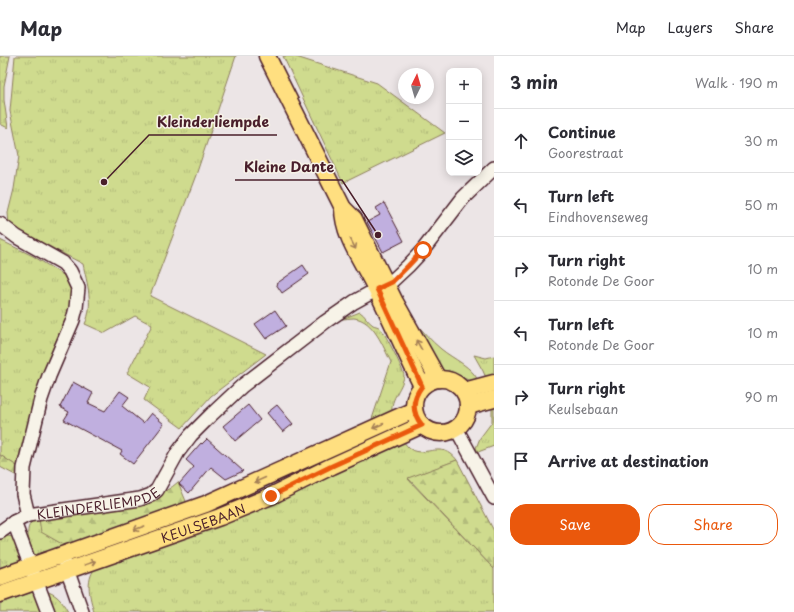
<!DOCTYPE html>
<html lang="en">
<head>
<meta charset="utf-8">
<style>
	body { margin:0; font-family:"Playpen Sans",sans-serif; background:#f7f7f7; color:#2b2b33 }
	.controls { position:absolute; right:12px; top:12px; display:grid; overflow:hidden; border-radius:8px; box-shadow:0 2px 10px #0003 }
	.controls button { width:36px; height:36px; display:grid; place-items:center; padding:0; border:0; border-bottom:1px solid #e1e1e2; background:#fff; color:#2b2b33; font:20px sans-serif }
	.compass { position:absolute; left:398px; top:12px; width:36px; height:36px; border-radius:50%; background:#fff; box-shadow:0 2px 10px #0003; rotate:5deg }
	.stop { position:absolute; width:12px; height:12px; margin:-9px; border:3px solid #ea580c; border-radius:50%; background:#fff }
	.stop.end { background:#ea580c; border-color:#fff; box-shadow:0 1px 4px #0008 }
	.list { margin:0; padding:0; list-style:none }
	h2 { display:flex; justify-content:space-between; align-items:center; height:52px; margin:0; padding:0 16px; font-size:17px }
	h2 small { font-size:13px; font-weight:400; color:#7c7c81 }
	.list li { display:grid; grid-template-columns:26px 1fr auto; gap:12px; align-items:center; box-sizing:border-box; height:64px; padding:0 16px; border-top:1px solid #e1e1e2 }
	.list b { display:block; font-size:15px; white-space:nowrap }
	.list p { margin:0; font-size:13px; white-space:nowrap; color:#7c7c81 }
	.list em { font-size:13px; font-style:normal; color:#7c7c81 }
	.actions { display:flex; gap:8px; padding:12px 16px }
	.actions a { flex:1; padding:9px 0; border:1px solid #ea580c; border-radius:16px; text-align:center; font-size:14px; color:#ea580c }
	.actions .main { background:#ea580c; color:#fff }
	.icon { flex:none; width:22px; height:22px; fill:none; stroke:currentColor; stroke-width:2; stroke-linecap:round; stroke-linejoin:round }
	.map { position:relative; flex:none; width:494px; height:556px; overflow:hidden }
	header { display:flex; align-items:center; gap:24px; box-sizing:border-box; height:56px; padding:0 20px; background:#fff; border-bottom:1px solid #e1e1e2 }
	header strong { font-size:19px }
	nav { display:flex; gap:22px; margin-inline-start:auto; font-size:14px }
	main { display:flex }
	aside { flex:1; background:#fff }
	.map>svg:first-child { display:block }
</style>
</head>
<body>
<header>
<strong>Map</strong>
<nav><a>Map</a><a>Layers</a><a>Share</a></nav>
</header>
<main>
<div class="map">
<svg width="494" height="556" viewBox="0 0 494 556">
	<defs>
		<pattern id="grass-tufts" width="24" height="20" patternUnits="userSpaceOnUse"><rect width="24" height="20" fill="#cfdb8e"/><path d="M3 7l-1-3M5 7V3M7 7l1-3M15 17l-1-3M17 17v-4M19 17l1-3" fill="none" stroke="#b3bc7b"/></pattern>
		<pattern id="forest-firs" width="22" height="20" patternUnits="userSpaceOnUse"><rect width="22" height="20" fill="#cfdb8e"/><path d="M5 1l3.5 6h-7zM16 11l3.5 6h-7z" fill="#b3bc7b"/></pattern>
	</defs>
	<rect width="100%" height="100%" fill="#ece5e6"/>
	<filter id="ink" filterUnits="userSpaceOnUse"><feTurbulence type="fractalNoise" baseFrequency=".025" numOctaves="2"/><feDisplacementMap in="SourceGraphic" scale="8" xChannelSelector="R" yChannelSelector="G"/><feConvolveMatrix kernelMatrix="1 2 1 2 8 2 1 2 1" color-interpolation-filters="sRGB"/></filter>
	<g filter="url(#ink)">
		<!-- grass -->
		<g fill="url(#grass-tufts)" stroke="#8c7d5c">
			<polygon points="0,0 10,0 4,30 4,44 8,72 0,68"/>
			<path d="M15,0H236L196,119L150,240L266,298L211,340L182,372L144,344L150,331L127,317L152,269L135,260L105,277L85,268C94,249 87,227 83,208L9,169L8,157L14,133L19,100L10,55Z"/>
			<polygon points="283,0 293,0 377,27 445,77 343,127"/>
			<polygon points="0,184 33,200 68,222 72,238 70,259 20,412 0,399"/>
			<path d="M360,256C365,259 367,265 373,269C375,270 379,270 381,273C385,277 404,315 404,320C402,334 388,344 393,360L369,372L391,306C383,291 374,264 354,262C350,262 345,263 342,263Z"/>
			<path d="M413,264C422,274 431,285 441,293C453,303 473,311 478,325C462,325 453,315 436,315Z"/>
			<polygon points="474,299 486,302 494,300 494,323 487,324 483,315"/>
			<polygon points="494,349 494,390 478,396 476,392 480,382 492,366 492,350"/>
			<path d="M402,383C404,386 406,389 408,391C421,405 441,382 457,404L408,423L494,513V556H94C90,541 85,526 95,512Z"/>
			<path d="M39,462L69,492L36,503C31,491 19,468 39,462Z"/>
			<polygon points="7,480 14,481 27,506 0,516 0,483"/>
			<polygon points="35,535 43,556 0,556 0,547"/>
			<path d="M45,535C57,538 62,545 68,556H53Z"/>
		</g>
		<!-- forest -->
		<g fill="url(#forest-firs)" stroke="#8c7d5c">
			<polygon points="0,399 20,412 19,421 0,411"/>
			<polygon points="457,404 494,475 494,513 408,422"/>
			<path d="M178,426L188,450L69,492L41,476L39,463C75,457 152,451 178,426Z"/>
		</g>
		<!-- building -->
		<g fill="#c0afdf" stroke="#4a1f2b">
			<polygon points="384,147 404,185 383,196 367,166 380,159 376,152"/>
			<polygon points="303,209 309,218 282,237 276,228"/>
			<polygon points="275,254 286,270 266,283 255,268"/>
			<polygon points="73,326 93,337 88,347 105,355 120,335 129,341 122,350 143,367 151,357 164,368 133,408 120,398 122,395 64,364 69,356 60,351"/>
			<polygon points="248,349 260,364 235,385 223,370"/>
			<polygon points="277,349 293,368 283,376 267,357"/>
			<polygon points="207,383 243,415 226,423 211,411 189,437 179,428 194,411 186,404 201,387 202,388"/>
		</g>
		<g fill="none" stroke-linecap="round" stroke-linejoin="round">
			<defs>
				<g id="minor">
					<polyline points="0,168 17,181 63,207 70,215 78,232 76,252 73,264 49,320 41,343 24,412 23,438 28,459"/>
					<polyline points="456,372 494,442"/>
					<polyline points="14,466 48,556"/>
					<path id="s1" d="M0,476L14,466L28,459L140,443L151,439L157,434L178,396L191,379L211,359L242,330L325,266L354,246L392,225L408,210L423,194L463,142L494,112"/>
					<polyline points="64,505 82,556"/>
				</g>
				<g id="major">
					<polyline points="267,0 343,152 354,163 395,246 438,323"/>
					<path d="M343,152C343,181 364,207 376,233C392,265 406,298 422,330"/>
					<circle cx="441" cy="350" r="27"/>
					<polyline points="464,335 494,327"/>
					<polyline points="468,350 494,343"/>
					<polyline points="0,521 206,448 414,354"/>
					<path id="s2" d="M0,538L220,461L271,440L332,410L422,369"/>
				</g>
			</defs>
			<!-- minor casing -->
			<use href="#minor" stroke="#4a1f2b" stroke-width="16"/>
			<!-- major casing -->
			<use href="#major" stroke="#4a1f2b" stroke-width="19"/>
			<!-- minor -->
			<use href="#minor" stroke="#f7f3e8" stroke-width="13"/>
			<!-- major -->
			<use href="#major" stroke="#ffdf80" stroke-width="16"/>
		</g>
		<!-- one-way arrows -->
		<defs><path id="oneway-shaft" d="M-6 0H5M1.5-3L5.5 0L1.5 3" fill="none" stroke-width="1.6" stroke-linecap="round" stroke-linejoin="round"/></defs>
		<g stroke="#a47f56">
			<use href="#oneway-shaft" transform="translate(353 188) rotate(63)"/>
			<use href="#oneway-shaft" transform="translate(419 289) rotate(-119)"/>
			<use href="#oneway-shaft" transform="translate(378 370) rotate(156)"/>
			<use href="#oneway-shaft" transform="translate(260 424) rotate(156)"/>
			<use href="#oneway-shaft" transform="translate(139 472) rotate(160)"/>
			<use href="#oneway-shaft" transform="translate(90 507) rotate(-19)"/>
		</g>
	</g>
	<g fill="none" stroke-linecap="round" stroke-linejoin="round" filter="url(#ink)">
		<!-- route -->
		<path stroke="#ea580c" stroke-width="5" d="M271,440L332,410L422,369C411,356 412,343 422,330L377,233L392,226L408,210L423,194"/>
	</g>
	<g text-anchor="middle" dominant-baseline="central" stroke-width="3" stroke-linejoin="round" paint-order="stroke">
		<!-- street labels -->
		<g font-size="13" fill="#4a1f2b" stroke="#f7f3e8">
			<text stroke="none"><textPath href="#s1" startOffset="104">KLEINDERLIEMPDE</textPath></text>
			<text stroke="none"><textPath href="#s2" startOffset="215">KEULSEBAAN</textPath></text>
		</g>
	</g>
	<!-- callouts -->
	<path fill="none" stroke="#4a1f2b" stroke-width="1.5" d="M104 126L149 79H277M378 179L342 124H235"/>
	<g fill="#4a1f2b" stroke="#f7f3e8" stroke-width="1.5">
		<circle cx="104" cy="126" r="4"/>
		<circle cx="378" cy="179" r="4"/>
	</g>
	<g font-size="14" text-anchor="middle" font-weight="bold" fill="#4a1f2b" stroke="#f7f3e8" stroke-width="3" stroke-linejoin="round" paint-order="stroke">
		<text x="213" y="71">Kleinderliempde</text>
		<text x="289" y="116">Kleine Dante</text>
	</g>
</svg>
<div class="controls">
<button>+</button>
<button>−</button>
<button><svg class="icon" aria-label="layers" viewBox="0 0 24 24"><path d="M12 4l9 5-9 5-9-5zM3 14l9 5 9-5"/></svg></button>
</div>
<svg class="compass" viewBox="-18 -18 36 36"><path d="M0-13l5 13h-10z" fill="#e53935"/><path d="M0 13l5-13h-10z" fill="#7c7c81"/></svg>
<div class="stop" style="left:423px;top:194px"></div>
<div class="stop end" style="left:271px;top:440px"></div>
</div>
<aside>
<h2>3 min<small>Walk · 190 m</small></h2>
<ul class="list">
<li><svg class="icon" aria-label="ahead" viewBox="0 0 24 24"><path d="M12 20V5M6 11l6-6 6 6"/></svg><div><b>Continue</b><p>Goorestraat</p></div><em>30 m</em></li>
<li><svg class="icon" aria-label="left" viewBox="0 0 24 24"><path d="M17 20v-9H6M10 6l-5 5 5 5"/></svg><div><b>Turn left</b><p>Eindhovenseweg</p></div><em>50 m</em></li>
<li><svg class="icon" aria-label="right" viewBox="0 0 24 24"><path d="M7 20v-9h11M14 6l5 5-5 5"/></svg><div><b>Turn right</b><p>Rotonde De Goor</p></div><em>10 m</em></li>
<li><svg class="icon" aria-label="left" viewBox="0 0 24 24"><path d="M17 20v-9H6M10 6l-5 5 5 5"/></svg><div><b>Turn left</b><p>Rotonde De Goor</p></div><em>10 m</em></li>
<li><svg class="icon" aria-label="right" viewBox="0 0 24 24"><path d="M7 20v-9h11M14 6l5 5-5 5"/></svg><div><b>Turn right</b><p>Keulsebaan</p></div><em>90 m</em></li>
<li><svg class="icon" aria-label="arrive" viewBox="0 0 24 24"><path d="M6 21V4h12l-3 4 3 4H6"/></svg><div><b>Arrive at destination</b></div></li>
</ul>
<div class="actions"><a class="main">Save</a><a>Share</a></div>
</aside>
</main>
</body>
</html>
